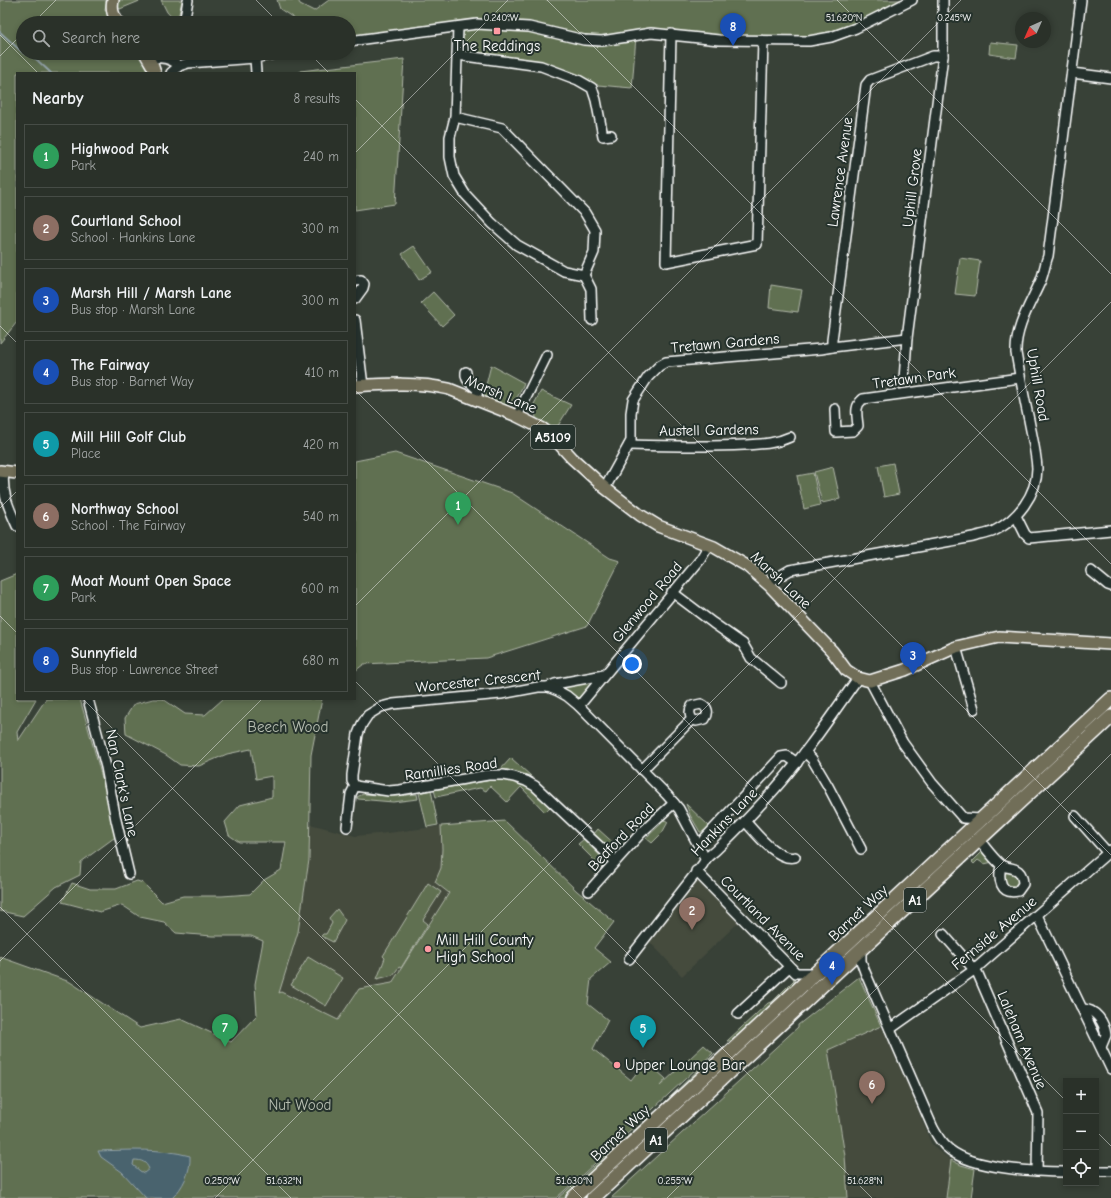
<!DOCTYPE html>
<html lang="en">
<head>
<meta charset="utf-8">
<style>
	body { margin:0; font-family:"Comic Neue",sans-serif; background:#323931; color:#f1f3f6 }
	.controls { position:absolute; right:12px; bottom:12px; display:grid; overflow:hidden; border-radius:0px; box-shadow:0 2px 6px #0003 }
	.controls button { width:36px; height:36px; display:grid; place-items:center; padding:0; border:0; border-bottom:1px solid #464c46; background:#2a3129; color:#f1f3f6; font:20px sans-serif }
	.compass { position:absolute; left:1015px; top:12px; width:36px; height:36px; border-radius:50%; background:#2a3129; box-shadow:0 2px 6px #0003; rotate:225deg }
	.you { position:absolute; left:632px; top:664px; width:14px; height:14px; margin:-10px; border:3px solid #fff; border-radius:50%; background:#1a73e8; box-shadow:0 0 0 6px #1a73e833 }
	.badge { display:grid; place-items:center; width:26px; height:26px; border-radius:50%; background:#ff9aa2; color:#fff; font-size:13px; font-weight:700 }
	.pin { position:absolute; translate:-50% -33px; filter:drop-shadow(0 1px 2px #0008) }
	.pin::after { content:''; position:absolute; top:21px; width:14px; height:12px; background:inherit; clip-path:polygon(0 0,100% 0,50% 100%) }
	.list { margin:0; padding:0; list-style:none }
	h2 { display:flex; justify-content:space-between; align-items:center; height:52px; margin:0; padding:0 16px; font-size:17px }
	h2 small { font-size:13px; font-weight:400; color:#a5a9a8 }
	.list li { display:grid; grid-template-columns:26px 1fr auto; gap:12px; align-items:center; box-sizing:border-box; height:64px; margin:0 8px 8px; padding:0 8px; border:1px solid #464c46; border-radius:0px }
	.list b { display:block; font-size:15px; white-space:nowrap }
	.list p { margin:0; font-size:13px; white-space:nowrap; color:#a5a9a8 }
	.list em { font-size:13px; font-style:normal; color:#a5a9a8 }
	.icon { flex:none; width:22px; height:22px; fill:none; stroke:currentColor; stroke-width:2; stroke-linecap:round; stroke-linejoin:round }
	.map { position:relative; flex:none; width:1111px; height:1198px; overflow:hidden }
	.search { position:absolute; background:#2a3129; box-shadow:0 2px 6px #0003; left:16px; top:16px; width:340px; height:44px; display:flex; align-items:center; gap:10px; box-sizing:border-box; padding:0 14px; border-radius:22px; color:#a5a9a8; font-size:15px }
	.panel { position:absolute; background:#2a3129; box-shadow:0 2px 6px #0003; left:16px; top:72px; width:340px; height:628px; border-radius:0px }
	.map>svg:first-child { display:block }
</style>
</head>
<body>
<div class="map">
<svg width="1111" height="1198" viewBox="0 0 1111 1198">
	<rect width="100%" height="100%" fill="#384137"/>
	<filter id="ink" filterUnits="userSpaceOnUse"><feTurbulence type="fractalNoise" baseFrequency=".025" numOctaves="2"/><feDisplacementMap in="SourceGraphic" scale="8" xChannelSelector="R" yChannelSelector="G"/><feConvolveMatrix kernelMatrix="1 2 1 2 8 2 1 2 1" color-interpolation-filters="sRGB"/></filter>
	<g filter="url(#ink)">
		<!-- built -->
		<g fill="#454b3e">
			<polygon points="505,821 576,890 541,970 359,989 339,1021 279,993 298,932 309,860 310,824 355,836 388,833 441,826"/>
			<polygon points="697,877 740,921 682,976 648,940"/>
			<polygon points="859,976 912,1095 931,1143 937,1150 951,1160 946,1198 843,1198 799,1026"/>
		</g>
		<!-- green -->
		<g fill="#606f51" stroke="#b0b7a8">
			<polygon points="0,0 107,0 105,9 111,23 23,23 23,53 138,53 144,60 150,73 17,73 17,322 0,343"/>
			<polygon points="118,0 142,0 120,9 115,6"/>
			<polygon points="161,0 182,0 177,23 167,12"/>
			<polygon points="277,0 298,0 300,4 314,11 329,0 912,0 831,37 636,36 632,88 598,85 540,66 461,53 461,27 349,41 349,23 294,23 295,19 280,9"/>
			<polygon points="990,42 1018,45 1016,58 989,54"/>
			<polygon points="404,59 395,204 355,210 355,73 300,73 300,71"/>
			<polygon points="414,246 432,272 419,280 402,254"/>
			<polygon points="960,258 980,261 975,296 955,294"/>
			<polygon points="771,285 802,290 798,312 769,308"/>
			<polygon points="433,292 454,315 442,326 421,303"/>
			<polygon points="491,365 524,383 517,398 504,406 483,397"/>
			<polygon points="541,391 571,405 554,432 537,421 533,406"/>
			<polygon points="395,453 512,493 610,558 620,561 587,626 486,658 364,664 355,671 355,461"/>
			<polygon points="893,463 899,494 884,497 878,466"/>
			<polygon points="833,467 840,499 822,503 814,472"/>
			<polygon points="813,473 820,505 804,509 797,476"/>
			<polygon points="17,574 17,699 36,699 17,732 18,741 46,699 80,699 118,835 81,862 80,875 56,887 23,916 0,911 0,581"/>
			<polygon points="592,681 594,682 581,697 578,698 560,688"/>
			<polygon points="153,699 163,699 185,714 205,715 223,699 322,699 311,755 309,860 298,932 279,993 281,992 338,1020 359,989 392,983 449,893 435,882 441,868 442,849 441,826 505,821 577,891 614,922 594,948 611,962 591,979 588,1004 608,1020 593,1049 631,1080 646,1061 666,1079 660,1086 704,1045 713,1053 581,1176 556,1198 0,1198 0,957 70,982 140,1028 181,1019 231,1042 257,1015 255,984 263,941 251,936 212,936 176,933 164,922 140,917 122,905 100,912 62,902 72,883 90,889 116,889 137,881 143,883 162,902 183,896 222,896 250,894 264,880 281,870 286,842 239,842 229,835 225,822 240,805 272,797 272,776 256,779 251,749 227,754 199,766 180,765 166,755 126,734 125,718 134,704"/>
			<polygon points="511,758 531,776 508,770 500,770"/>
			<polygon points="503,778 523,785 525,783 551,806 545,812 521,787 507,802 490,786 486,791 480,788 436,797 434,790"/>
			<polygon points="431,790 438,825 427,827 419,793"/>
			<polygon points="363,794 394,796 417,794 418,799 393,802 358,799 357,797"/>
			<polygon points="686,804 710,827 702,832 700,832 690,815"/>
			<polygon points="665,820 668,822 662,833 652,843 646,838"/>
			<polygon points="598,829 618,847 614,851 608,847 594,834"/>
			<polygon points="584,839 606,862 602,868 578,844"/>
			<polygon points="982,852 987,854 993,862 984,864 978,860 974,864 972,862"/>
			<polygon points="1005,869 1015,873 1020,882 1013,890 1004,884 1002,871"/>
			<polygon points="428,883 441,892 423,920 428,924 401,968 399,967 393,975 377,979 385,958 383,956"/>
			<polygon points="337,909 345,920 333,942 321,936 323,934 326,934 332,923 329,918"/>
			<polygon points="308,957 343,978 326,1006 291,985"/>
			<polygon points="795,976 795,985 734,1041 727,1041 768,1003 772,1002 794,980 793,978"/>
			<polygon points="859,977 881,1026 828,1050 845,1156 848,1198 611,1198 798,1027 798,1025"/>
			<path d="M715,1053C695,1078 671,1099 648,1121C621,1147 593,1173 565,1198H558L656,1111Z"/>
			<polygon points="951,1160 961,1165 975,1169 971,1198 946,1198"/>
		</g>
		<!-- water -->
		<path fill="#49646e" stroke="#92a2a8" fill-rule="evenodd" d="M98,1151C128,1150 161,1148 190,1156C191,1171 183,1188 172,1198H146L122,1172L101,1157ZM134,1160C142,1160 146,1162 149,1169L144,1173L140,1171L133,1165Z"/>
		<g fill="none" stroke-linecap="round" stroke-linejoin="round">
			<!-- stream -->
			<polyline stroke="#92a2a8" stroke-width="2" points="0,32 23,53 36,59 51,73"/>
			<defs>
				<g id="minor">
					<polyline points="184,23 188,0"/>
					<polyline points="458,27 455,117 502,128 585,213 595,230 594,252 584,275 591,289 592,320"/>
					<polyline points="671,34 666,262 757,244 763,41"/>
					<polyline points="349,41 477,24 529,27 584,40 602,41 651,33 719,40 809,41 831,37 856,28 912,0"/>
					<polyline points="457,55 541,66 578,80 592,88 596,100 603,136 611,135"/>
					<polyline points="255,58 256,73"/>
					<path d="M149,60C160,56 171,58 179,66"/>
					<polyline points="171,73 179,66 188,63 255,58 279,53"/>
					<polyline points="1072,73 1111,78"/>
					<polyline points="455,117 450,137 450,157 454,176 465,194 492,223 517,245 564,271 584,275"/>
					<polyline points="355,281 361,280 364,284 363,288 355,299"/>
					<polyline points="355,320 363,386"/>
					<polyline points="832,347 832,340 866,85 870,80 933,56 943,56"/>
					<path d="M466,372C465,382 473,384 478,390L476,399"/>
					<polyline points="904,380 907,338 943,56 943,0"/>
					<path d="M835,409L836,432L853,431L858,426C857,415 854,406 863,399L1020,378"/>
					<polyline points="517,416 547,355"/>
					<path d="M629,445C667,446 706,447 744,445C760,444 775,444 790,437"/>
					<path d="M4,472C1,492 9,508 17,526"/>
					<polyline points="605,488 631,441 631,413 633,400 648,377 659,366 666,362 821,349 832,347 907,338"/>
					<polyline points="1016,516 1025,534 1029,538 1111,530"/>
					<polyline points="1091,571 1108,585 1111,586"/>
					<path d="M769,585L773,580L790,570L973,537C980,535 988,534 994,531C1017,520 1037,495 1037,468C1036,452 1032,436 1029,420C1024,398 1020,376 1016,353C1015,327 1031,303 1041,280C1044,272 1045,264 1048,256L1081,0"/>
					<polyline points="672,592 713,623 743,644 751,658 781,683"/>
					<polyline points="956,647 974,709"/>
					<polyline points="870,681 903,743 932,783 963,818 981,819"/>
					<polyline points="548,687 555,684 604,675"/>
					<polyline points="88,699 106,767 116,820 129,874"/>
					<polyline points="579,706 700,560 709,545"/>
					<polyline points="805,752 812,759 828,786 861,849"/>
					<path d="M642,770L692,719C689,714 689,711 692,706L701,704C708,707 709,713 705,719L696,721L692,719"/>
					<polyline points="355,786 352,781 352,775 358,734 362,724 368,715 381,707 393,704 501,694 538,687 548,687 558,691 567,696 579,706 667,795 679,809 705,858"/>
					<polyline points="355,786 389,791 400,790 488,775 503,775 514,777 526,781 535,786 615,861"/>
					<polyline points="1075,816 1108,853"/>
					<path d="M745,821C755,832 778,862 795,857"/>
					<polyline points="347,827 351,794 355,786"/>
					<polyline points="704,839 781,757 787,756 797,763"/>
					<path d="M979,840C986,848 992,857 1000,864C1007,871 1022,863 1023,884L1018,891C1000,895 998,879 1001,865"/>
					<polyline points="696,871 796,973 816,973"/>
					<polyline points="589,891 641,833 674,803"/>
					<polyline points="1037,915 1111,1069"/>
					<polyline points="943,934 978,974 1038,1113 1037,1171"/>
					<path d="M861,950V961L865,972L933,1128C938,1137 942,1144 950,1150C974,1169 1036,1172 1066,1172"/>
					<path d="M629,959L703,864C706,856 711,855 717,849C737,830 756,810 774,790C805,755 831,716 858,678"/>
					<path d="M1082,1009C1096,1009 1104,1022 1106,1035L1101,1047"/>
					<polyline points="738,1014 789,967"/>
					<polyline points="890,1029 974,970 1111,850"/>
					<polyline points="1096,1171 1111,1171"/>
				</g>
				<g id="major">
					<path d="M113,0C111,9 113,15 118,23"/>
					<polyline points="145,53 153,67 155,73"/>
					<path d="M355,386C386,384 419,382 449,389L517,416L543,429L552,436L572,458L605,488L640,515L658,526L714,547L747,566L769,585L832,651L846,670L858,678L870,681L905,670L956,647L999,637L1111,644"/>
					<polyline points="0,471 17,473"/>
				</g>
				<g id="highway">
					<polyline points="573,1198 1111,699"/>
					<polyline points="593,1198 1111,717"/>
				</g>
			</defs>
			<!-- minor casing -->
			<use href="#minor" stroke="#fff" stroke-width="12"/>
			<!-- major casing -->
			<use href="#major" stroke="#fff" stroke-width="14"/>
			<!-- highway casing -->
			<use href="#highway" stroke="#fff" stroke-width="16"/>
			<!-- minor -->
			<use href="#minor" stroke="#26332d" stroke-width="9"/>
			<!-- major -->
			<use href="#major" stroke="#716e59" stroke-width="11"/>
			<!-- highway -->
			<use href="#highway" stroke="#716e59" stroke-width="13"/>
		</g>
	</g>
	<!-- ticks -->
	<path fill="none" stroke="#fff" stroke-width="1" stroke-opacity="0.45" d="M256,0L279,23M547,0L1111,564M837,0L1111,274M33,23L56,0M0,35L38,73M309,53L329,73M0,56L23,33M355,99L1111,855M355,153L508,0M0,326L17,343M355,390L1066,1101M0,508L17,491M355,606L961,0M0,616L17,633M355,681L872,1198M83,699L582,1198M0,907L291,1198M0,961L262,699M1096,1131L1111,1146M215,1198L1111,302M667,1198L1111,754"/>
	<!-- markers -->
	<g fill="#ff9aa2" stroke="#26332d" stroke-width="1.5">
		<rect x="493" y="27" width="8" height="8" rx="2"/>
		<circle cx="428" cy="949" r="4"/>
		<circle cx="617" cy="1065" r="4"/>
	</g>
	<g text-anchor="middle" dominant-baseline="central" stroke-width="4" stroke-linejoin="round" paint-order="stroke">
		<!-- shield labels -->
		<g fill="#26332d" stroke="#bec2c0" stroke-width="1">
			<rect x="531" y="425" width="44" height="24" rx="3"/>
			<rect x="904" y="888" width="22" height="24" rx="3"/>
			<rect x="645" y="1128" width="22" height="24" rx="3"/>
		</g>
		<g font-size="14" font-weight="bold" fill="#fff">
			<text x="553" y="437">A5109</text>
			<text x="915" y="900">A1</text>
			<text x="656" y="1140">A1</text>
		</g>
		<!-- poi labels -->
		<g font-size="15" fill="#fff" stroke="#26332d" text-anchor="start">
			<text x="497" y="46" text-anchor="middle">The Reddings</text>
			<text x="436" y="940">Mill Hill County<tspan x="436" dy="17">High School</tspan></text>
			<text x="625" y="1065">Upper Lounge Bar</text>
		</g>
		<!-- street labels -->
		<g font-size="15" fill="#fff" stroke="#26332d">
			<text transform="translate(840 172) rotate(-82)">Lawrence Avenue</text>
			<text transform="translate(912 188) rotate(-83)">Uphill Grove</text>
			<text transform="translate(725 343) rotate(-5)">Tretawn Gardens</text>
			<text transform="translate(914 378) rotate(-8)">Tretawn Park</text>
			<text transform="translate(1038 385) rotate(80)">Uphill Road</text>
			<text transform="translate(501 394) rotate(23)">Marsh Lane</text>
			<text transform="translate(709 430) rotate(-1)">Austell Gardens</text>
			<text transform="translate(781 580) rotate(43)">Marsh Lane</text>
			<text transform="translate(647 602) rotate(-50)">Glenwood Road</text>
			<text transform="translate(478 681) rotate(-6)">Worcester Crescent</text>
			<text transform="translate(451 769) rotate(-8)">Ramillies Road</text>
			<text transform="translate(122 783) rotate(78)">Nan Clark's Lane</text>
			<text transform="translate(724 822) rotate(-46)">Hankins Lane</text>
			<text transform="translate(621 837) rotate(-46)">Bedford Road</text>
			<text transform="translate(858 913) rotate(-43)">Barnet Way</text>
			<text transform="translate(763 918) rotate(45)">Courtland Avenue</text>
			<text transform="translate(994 933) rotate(-40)">Fernside Avenue</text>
			<text transform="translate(1022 1040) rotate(67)">Laleham Avenue</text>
			<text transform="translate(620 1133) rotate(-43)">Barnet Way</text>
		</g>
		<!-- park labels -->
		<g font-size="15" fill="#b7beb1" stroke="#26332d">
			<text x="288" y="727">Beech Wood</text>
			<text x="300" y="1105">Nut Wood</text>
		</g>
	</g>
	<g font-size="10" text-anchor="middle" fill="#fff" stroke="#26332d" stroke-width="4" stroke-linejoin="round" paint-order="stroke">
		<text x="501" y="21">0.240°W</text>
		<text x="844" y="21">51.620°N</text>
		<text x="954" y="21">0.245°W</text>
		<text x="222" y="1184">0.250°W</text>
		<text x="284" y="1184">51.632°N</text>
		<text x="574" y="1184">51.630°N</text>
		<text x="675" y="1184">0.255°W</text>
		<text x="865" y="1184">51.628°N</text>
	</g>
</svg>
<div class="controls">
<button>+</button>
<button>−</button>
<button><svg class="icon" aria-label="locate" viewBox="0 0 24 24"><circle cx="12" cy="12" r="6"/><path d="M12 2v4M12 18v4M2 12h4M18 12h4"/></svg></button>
</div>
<svg class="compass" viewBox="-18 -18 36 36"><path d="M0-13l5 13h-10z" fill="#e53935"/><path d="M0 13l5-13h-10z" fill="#a5a9a8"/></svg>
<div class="you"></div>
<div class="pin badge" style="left:458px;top:525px;background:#2e9e5b">1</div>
<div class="pin badge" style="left:692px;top:930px;background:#8d6e63">2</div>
<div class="pin badge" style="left:913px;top:675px;background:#1a4fb4">3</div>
<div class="pin badge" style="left:832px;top:985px;background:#1a4fb4">4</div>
<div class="pin badge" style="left:643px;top:1048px;background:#0f9aa8">5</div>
<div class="pin badge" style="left:872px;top:1104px;background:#8d6e63">6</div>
<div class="pin badge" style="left:225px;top:1047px;background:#2e9e5b">7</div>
<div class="pin badge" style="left:733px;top:46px;background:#1a4fb4">8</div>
<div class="search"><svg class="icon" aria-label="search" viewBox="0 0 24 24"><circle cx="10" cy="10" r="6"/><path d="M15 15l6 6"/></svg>Search here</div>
<section class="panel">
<h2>Nearby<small>8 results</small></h2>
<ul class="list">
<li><span class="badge" style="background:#2e9e5b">1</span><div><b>Highwood Park</b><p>Park</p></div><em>240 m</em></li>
<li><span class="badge" style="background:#8d6e63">2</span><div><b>Courtland School</b><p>School · Hankins Lane</p></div><em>300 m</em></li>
<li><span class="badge" style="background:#1a4fb4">3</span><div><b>Marsh Hill / Marsh Lane</b><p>Bus stop · Marsh Lane</p></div><em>300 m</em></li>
<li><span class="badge" style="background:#1a4fb4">4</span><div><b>The Fairway</b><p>Bus stop · Barnet Way</p></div><em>410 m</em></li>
<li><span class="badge" style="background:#0f9aa8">5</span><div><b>Mill Hill Golf Club</b><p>Place</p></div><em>420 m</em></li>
<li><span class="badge" style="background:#8d6e63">6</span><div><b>Northway School</b><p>School · The Fairway</p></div><em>540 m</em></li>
<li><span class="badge" style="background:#2e9e5b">7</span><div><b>Moat Mount Open Space</b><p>Park</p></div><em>600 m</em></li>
<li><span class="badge" style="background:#1a4fb4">8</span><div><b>Sunnyfield</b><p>Bus stop · Lawrence Street</p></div><em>680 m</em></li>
</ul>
</section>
</div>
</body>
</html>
